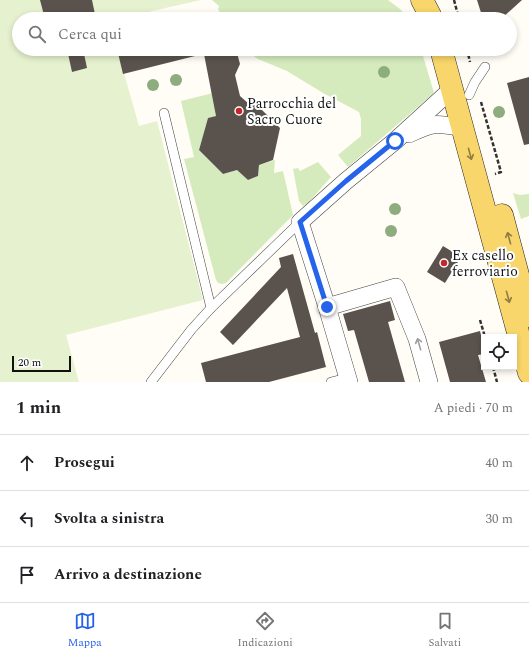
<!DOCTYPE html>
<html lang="it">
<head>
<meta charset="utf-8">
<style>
	body { margin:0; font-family:Spectral,serif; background:#f6f6f6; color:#202124 }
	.controls { position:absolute; right:12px; bottom:12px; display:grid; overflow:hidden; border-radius:0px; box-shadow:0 2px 6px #0003 }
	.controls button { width:36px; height:36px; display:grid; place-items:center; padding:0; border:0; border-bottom:1px solid #e0e0e0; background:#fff; color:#202124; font:20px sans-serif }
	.scale { position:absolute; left:12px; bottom:10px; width:59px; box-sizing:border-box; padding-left:4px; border:2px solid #111; border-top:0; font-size:11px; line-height:14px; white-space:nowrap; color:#111; -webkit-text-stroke:3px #fff; paint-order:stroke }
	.stop { position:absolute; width:12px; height:12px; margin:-9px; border:3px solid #2563eb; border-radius:50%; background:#fff }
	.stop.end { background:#2563eb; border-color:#fff; box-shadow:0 1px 4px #0008 }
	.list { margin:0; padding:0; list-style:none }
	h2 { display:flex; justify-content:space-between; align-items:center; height:52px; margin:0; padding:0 16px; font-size:17px }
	h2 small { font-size:13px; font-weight:400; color:#757577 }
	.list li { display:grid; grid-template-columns:26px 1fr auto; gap:12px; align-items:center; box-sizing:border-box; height:56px; padding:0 16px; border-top:1px solid #e0e0e0 }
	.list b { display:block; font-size:15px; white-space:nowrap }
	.list em { font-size:13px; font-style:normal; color:#757577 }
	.icon { flex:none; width:22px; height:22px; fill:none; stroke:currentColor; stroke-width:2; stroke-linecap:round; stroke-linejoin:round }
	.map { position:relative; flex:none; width:529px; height:382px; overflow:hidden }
	.search { position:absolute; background:#fff; box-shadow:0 2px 6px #0003; left:12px; right:12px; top:12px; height:44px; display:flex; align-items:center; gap:10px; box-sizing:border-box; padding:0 14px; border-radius:22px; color:#757577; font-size:15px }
	.sheet { height:220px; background:#fff }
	nav { display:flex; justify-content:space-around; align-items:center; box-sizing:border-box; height:56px; border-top:1px solid #e0e0e0; background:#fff; font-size:11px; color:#757577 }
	nav a { display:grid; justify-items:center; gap:2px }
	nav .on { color:#2563eb }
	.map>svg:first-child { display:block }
</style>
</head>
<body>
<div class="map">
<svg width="529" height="382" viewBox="0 0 529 382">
	<rect width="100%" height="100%" fill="#fffdf5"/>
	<!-- green -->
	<g fill="#d5ebbd">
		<polygon points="212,0 388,0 400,9 409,19 227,19 218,10 219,6"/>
		<polygon points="244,49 421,49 434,93 348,167 338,155 361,136 361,119 359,112 323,93 287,71 258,59"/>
		<polygon points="213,93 216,116 208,118 199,150 223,174 237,170 248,180 258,176 259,165 275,160 274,173 283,171 293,215 226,283 222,284 218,283 216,280 184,159 194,157 181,101"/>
		<polygon points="318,162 331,177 308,203 303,206 299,201 293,169 298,168 300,171"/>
		<polygon points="513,193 520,195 529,194 529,216 521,219"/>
	</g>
	<!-- pitch -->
	<polygon fill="#e6f2cf" points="0,0 201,0 117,19 19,19 19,49 117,49 139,126 157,121 203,300 66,335 79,382 0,382"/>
	<!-- building -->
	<g fill="#5a524d">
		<polygon points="40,0 92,0 96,19 45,19"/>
		<polygon points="477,0 522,0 501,19 483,19"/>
		<polygon points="67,49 83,49 87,68 72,72"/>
		<polygon points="117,49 199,49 199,55 123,74"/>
		<polygon points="203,49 236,49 240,64 235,75 240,96 249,104 257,105 280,128 273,160 259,165 258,176 248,180 237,170 223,174 199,150 208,118 216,116"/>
		<polygon points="529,77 529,144 524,145 507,83"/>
		<polygon points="443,246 461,257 445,283 427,272"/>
		<polygon points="293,254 315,333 317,332 326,367 269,382 206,382 201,363 300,337 287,288 233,345 220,332 281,267 279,258"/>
		<polygon points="390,301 395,320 388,322 405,382 369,382 354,330 348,331 343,314"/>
		<polygon points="480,331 484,347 484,354 478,355 486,382 450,382 439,342"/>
	</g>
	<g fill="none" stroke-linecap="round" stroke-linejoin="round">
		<defs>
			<g id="service">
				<polyline points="469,95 475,82 485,67"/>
				<polyline points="164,113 211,308"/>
				<polyline points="151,382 191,330 211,308 300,222"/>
				<polyline points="331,382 347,378"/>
			</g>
			<g id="minor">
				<path d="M409,134C434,122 436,123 463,128"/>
				<polyline points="327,307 396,287 417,339 429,382"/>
				<polyline points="349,382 327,307 300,222 346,181 395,141 452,89"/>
			</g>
			<g id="primary">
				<polyline points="422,0 432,19"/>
				<polyline points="441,49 529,373"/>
				<polyline points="502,215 529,316"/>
			</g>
		</defs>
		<!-- service casing -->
		<use href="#service" stroke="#444" stroke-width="10"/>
		<!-- minor casing -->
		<use href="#minor" stroke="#444" stroke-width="18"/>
		<!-- primary casing -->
		<use href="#primary" stroke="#222" stroke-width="23"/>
		<!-- path -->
		<g stroke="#333" stroke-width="2.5" stroke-dasharray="4 2" stroke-linecap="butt">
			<polyline points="454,0 459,19"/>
			<polyline points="467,49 470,62"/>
			<polyline points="481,102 501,172 495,174"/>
			<polyline points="480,320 485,337"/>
			<polyline points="493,367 497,382"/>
		</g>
		<!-- service -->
		<use href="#service" stroke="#fff" stroke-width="9"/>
		<!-- minor -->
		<use href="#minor" stroke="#fff" stroke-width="17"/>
		<!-- primary -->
		<use href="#primary" stroke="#f9d66b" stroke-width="22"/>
	</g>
	<!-- trees -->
	<g fill="#8dad7f">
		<circle cx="384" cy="72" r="6"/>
		<circle cx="176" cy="80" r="6"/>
		<circle cx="153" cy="85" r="6"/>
		<circle cx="499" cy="112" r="6"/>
		<circle cx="395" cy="209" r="6"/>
		<circle cx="391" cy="231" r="6"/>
	</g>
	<!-- one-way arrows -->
	<defs><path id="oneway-shaft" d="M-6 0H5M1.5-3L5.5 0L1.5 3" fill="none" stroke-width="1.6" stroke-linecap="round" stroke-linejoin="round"/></defs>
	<g stroke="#917d42">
		<use href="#oneway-shaft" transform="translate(470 154) rotate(75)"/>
		<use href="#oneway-shaft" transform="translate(509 238) rotate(-105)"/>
		<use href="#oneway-shaft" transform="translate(508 297) rotate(75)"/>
	</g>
	<use stroke="#a0a0a0" href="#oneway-shaft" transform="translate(419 344) rotate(-106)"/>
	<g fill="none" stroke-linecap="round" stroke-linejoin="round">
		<!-- route -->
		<polyline stroke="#2563eb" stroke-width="5" points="327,307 300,222 346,181 395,141"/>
	</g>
	<!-- markers -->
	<g fill="#c4262e" stroke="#fff" stroke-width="1.5">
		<circle cx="239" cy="111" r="4"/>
		<circle cx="444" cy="263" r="4"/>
	</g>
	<g text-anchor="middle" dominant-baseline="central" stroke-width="4" stroke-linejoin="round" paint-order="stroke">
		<!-- poi labels -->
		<g font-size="14" fill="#111" stroke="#fff" text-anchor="start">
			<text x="247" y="103">Parrocchia del<tspan x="247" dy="16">Sacro Cuore</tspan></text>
			<text x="452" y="255">Ex casello<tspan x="452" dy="16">ferroviario</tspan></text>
		</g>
	</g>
</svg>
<div class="controls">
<button><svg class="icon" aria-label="locate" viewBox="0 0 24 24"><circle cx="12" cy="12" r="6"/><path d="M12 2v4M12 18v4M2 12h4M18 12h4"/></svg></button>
</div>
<div class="scale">20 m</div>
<div class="stop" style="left:395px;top:141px"></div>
<div class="stop end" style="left:327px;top:307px"></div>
<div class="search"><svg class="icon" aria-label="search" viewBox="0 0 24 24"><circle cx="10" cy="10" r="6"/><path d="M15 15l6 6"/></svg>Cerca qui</div>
</div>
<section class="sheet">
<h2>1 min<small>A piedi · 70 m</small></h2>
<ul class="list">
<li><svg class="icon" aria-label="ahead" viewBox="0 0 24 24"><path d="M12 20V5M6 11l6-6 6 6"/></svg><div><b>Prosegui</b></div><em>40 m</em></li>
<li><svg class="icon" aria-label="left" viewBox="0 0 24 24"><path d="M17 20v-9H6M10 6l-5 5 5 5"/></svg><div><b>Svolta a sinistra</b></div><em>30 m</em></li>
<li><svg class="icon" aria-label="arrive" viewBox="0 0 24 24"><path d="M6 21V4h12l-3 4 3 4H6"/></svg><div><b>Arrivo a destinazione</b></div></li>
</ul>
</section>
<nav>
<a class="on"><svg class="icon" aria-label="map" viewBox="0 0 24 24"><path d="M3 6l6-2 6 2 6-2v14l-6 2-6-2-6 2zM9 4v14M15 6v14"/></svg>Mappa</a>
<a><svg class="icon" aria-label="directions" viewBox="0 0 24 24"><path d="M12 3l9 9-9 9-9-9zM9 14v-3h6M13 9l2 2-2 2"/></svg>Indicazioni</a>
<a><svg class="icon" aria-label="saved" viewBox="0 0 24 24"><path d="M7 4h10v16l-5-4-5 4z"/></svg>Salvati</a>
</nav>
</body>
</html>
